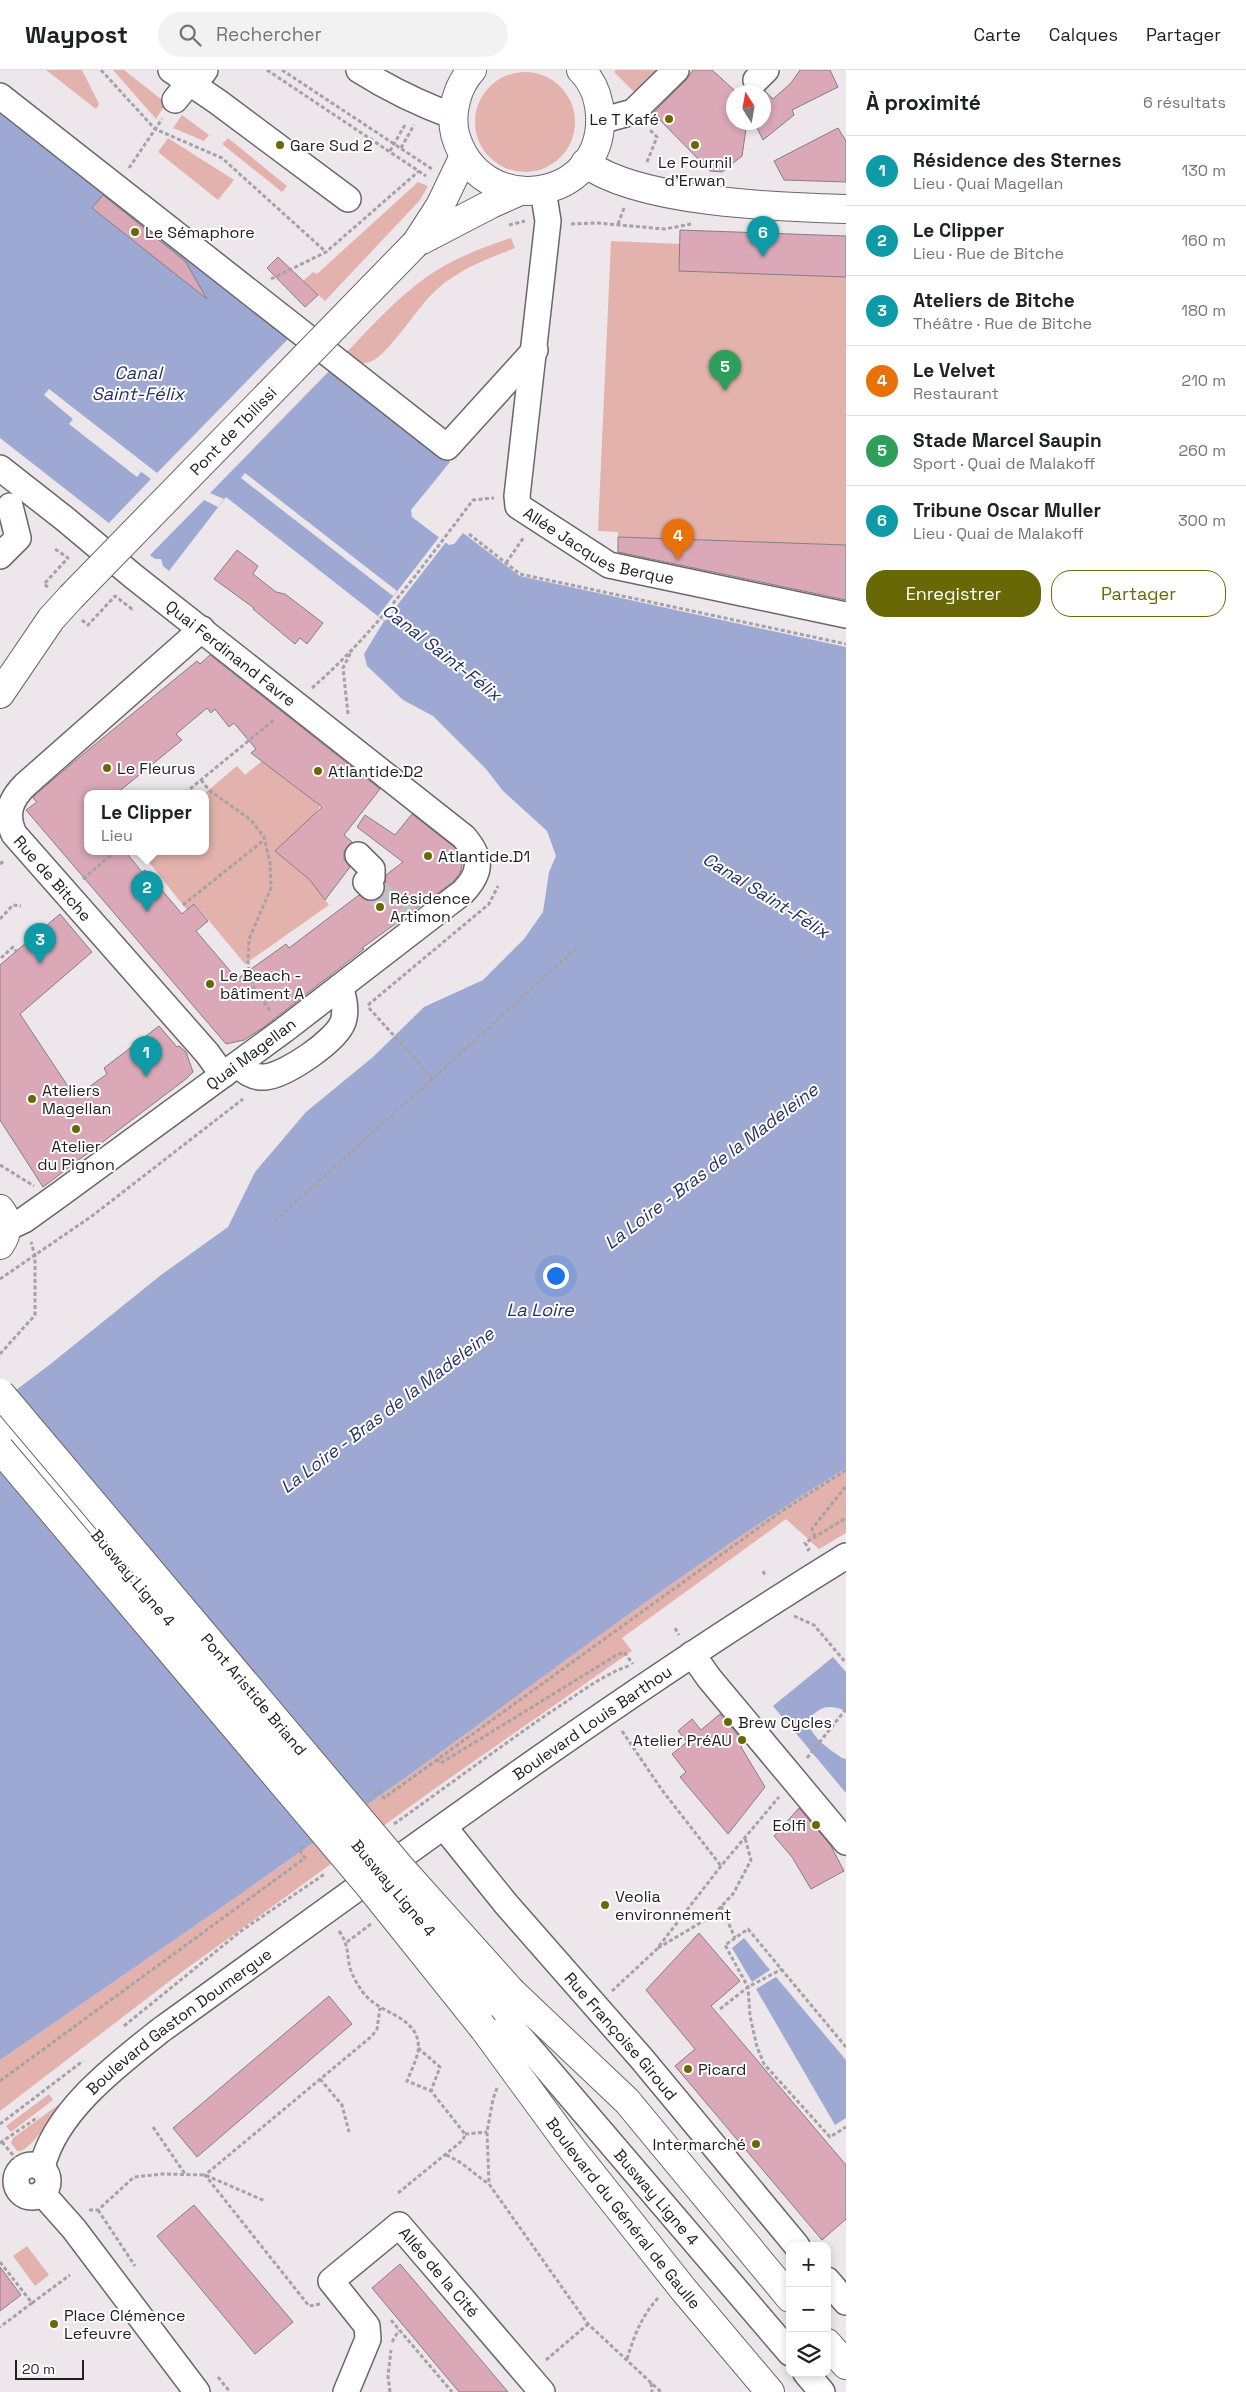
<!DOCTYPE html>
<html lang="fr">
<head>
<meta charset="utf-8">
<style>
	body { margin:0; font-family:"Space Grotesk",sans-serif; background:#f2f2f2; color:#202124 }
	.controls { position:absolute; right:15px; bottom:15px; display:grid; overflow:hidden; border-radius:10px; box-shadow:0 2px 8px #0003 }
	.controls button { width:45px; height:45px; display:grid; place-items:center; padding:0; border:0; border-bottom:1px solid #e0e0e0; background:#fff; color:#202124; font:25px sans-serif }
	.compass { position:absolute; left:726px; top:15px; width:45px; height:45px; border-radius:50%; background:#fff; box-shadow:0 2px 8px #0003; rotate:349deg }
	.scale { position:absolute; left:15px; bottom:12px; width:69px; box-sizing:border-box; padding-left:5px; border:2px solid #222022; border-top:0; font-size:14px; line-height:18px; white-space:nowrap; color:#222022; -webkit-text-stroke:4px #fff; paint-order:stroke }
	.you { position:absolute; left:555px; top:1205px; width:18px; height:18px; margin:-12px; border:4px solid #fff; border-radius:50%; background:#1a73e8; box-shadow:0 0 0 8px #1a73e833 }
	.badge { display:grid; place-items:center; width:32px; height:32px; border-radius:50%; background:#686906; color:#fff; font-size:16px; font-weight:700 }
	.pin { position:absolute; translate:-50% -41px; filter:drop-shadow(0 1px 2px #0008) }
	.pin::after { content:''; position:absolute; top:26px; width:18px; height:15px; background:inherit; clip-path:polygon(0 0,100% 0,50% 100%) }
	.popup { position:absolute; left:84px; top:720px; width:125px; height:65px; box-sizing:border-box; display:grid; place-content:center; border-radius:10px; background:#fff; filter:drop-shadow(0 1px 4px #0005); font-size:16px; white-space:nowrap; color:#757577 }
	.popup b { font-size:19px; color:#202124 }
	.popup::after { content:''; position:absolute; left:50%; top:100%; margin-left:-10px; border:10px solid transparent; border-top-color:#fff }
	.list { margin:0; padding:0; list-style:none }
	h2 { display:flex; justify-content:space-between; align-items:center; height:65px; margin:0; padding:0 20px; font-size:21px }
	h2 small { font-size:16px; font-weight:400; color:#757577 }
	.list li { display:grid; grid-template-columns:32px 1fr auto; gap:15px; align-items:center; box-sizing:border-box; height:70px; padding:0 20px; border-top:1px solid #e0e0e0 }
	.list b { display:block; font-size:19px; white-space:nowrap }
	.list p { margin:0; font-size:16px; white-space:nowrap; color:#757577 }
	.list em { font-size:16px; font-style:normal; color:#757577 }
	.actions { display:flex; gap:10px; padding:15px 20px }
	.actions a { flex:1; padding:11px 0; border:1px solid #686906; border-radius:20px; text-align:center; font-size:18px; color:#686906 }
	.actions .main { background:#686906; color:#fff }
	.icon { flex:none; width:28px; height:28px; fill:none; stroke:currentColor; stroke-width:2; stroke-linecap:round; stroke-linejoin:round }
	.map { position:relative; flex:none; width:846px; height:2322px; overflow:hidden }
	header { display:flex; align-items:center; gap:30px; box-sizing:border-box; height:70px; padding:0 25px; background:#fff; border-bottom:1px solid #e0e0e0 }
	header strong { font-size:24px }
	nav { display:flex; gap:28px; margin-inline-start:auto; font-size:18px }
	.search { width:350px; height:45px; background:#f2f2f2; display:flex; align-items:center; gap:12px; box-sizing:border-box; padding:0 18px; border-radius:28px; color:#757577; font-size:19px }
	main { display:flex }
	aside { flex:1; background:#fff }
	.map>svg:first-child { display:block }
</style>
</head>
<body>
<header>
<strong>Waypost</strong>
<div class="search"><svg class="icon" aria-label="search" viewBox="0 0 24 24"><circle cx="10" cy="10" r="6"/><path d="M15 15l6 6"/></svg>Rechercher</div>
<nav><a>Carte</a><a>Calques</a><a>Partager</a></nav>
</header>
<main>
<div class="map">
<svg width="846" height="2322" viewBox="0 0 846 2322">
	<rect width="100%" height="100%" fill="#ede7ec"/>
	<!-- green -->
	<g fill="#e3b2ac">
		<polygon points="46,0 82,0 99,34 96,39"/>
		<polygon points="113,0 124,0 166,33 156,49"/>
		<polygon points="616,0 662,0 637,25 614,2"/>
		<circle cx="525" cy="52" r="50"/>
		<polygon points="182,45 209,65 204,71 173,58"/>
		<polygon points="168,68 234,110 218,130 158,82"/>
		<polygon points="228,68 287,116 282,122 222,74"/>
		<polygon points="418,112 428,116 420,130 325,231 303,211 313,202 317,204"/>
		<path d="M511,168L515,178C485,190 454,201 431,225C417,239 388,284 372,291C362,296 353,291 344,285C375,253 404,219 444,196C465,184 488,176 511,168Z"/>
		<polygon points="611,171 846,181 846,475 618,467 618,462 598,461"/>
		<polygon points="262,691 320,736 316,743 275,781 310,810 329,835 245,894 195,834 187,840 140,781 206,781 205,723 237,696 245,705"/>
		<path d="M846,1398V1463L819,1479L786,1449L622,1568L632,1581L437,1717L175,1907L0,2041V1990C143,1892 285,1794 426,1693C564,1592 700,1488 846,1398Z"/>
		<polygon points="49,2024 53,2030 11,2062 6,2056"/>
		<path d="M58,2035L59,2037C51,2047 29,2084 17,2081L11,2073L13,2068Z"/>
		<polygon points="27,2176 49,2205 35,2216 13,2186"/>
	</g>
	<!-- water -->
	<g fill="#9ea9d3" fill-rule="evenodd">
		<path d="M0,40L448,389L450,392L411,440L412,447L449,475L454,474L463,463L520,506L846,577V1398C700,1488 564,1592 426,1693C285,1794 143,1892 0,1990V1332L48,1296L161,1205L228,1157L255,1102L306,1042L373,987L424,937L483,910L524,869L543,842L549,802L556,786L547,761L503,721L486,699L433,646L403,630L367,596L364,584L384,551L226,427L169,501L163,496L161,489H155L0,368ZM245,403L397,521L393,526L241,408Z"/>
		<path d="M833,1587L846,1602V1641C829,1634 820,1636 808,1650C811,1668 828,1678 842,1688L846,1689V1723L773,1636Z"/>
		<polygon points="744,1868 770,1900 752,1912 732,1878"/>
		<polygon points="776,1907 846,1990 846,2048 835,2055 756,1919"/>
	</g>
	<!-- pier -->
	<g fill="#ede7ec">
		<polygon points="292,265 333,297 210,423 224,429 218,437 204,430 148,487 107,455 151,409 132,395 141,402 137,407 69,354 73,349 44,325 49,319 157,403"/>
		<polygon points="440,466 446,472 385,551 378,546"/>
	</g>
	<!-- building -->
	<g fill="#dba8b8" stroke="#857e80">
		<polygon points="693,0 712,0 734,20 734,52 747,52 742,86 722,102 710,101 653,43 686,10"/>
		<polygon points="800,0 830,0 838,17 792,40 794,45 763,70 754,52 764,52 764,22 765,21 773,29 791,13"/>
		<polygon points="838,58 846,71 846,112 784,110 774,91"/>
		<polygon points="103,125 185,191 207,229 92,138"/>
		<polygon points="680,160 846,166 846,207 679,201"/>
		<polygon points="278,187 318,225 305,237 267,198"/>
		<polygon points="618,467 846,475 846,530 618,482"/>
		<polygon points="237,480 258,496 253,504 276,522 285,524 323,553 307,574 300,568 295,574 253,539 254,538 214,509"/>
		<polygon points="210,585 380,719 344,765 352,772 344,782 344,789 350,797 325,830 310,810 275,781 322,737 251,683 256,679 234,653 229,657 215,639 211,643 207,638 176,664 182,670 117,723 88,723 88,781 125,781 142,802 145,800 182,844 194,834 208,851 196,861 237,909 286,874 289,878 359,825 368,831 375,831 381,827 385,820 386,805 403,792 357,757 365,745 395,765 412,744 454,777 461,788 462,796 460,803 453,812 362,878 364,879 264,957 244,970 226,974 26,740 37,732 33,728 35,725 82,685 197,591 200,594"/>
		<polygon points="60,844 92,882 20,944 75,1027 107,1004 104,998 159,956 177,977 179,976 186,982 193,1002 186,1009 43,1117 0,1050 0,895"/>
		<polygon points="720,1644 745,1673 741,1677 765,1717 728,1764 680,1707 686,1702 672,1684 687,1672 678,1661 692,1649 701,1660"/>
		<polygon points="799,1738 831,1776 844,1801 811,1819 792,1787 774,1766"/>
		<polygon points="699,1863 740,1911 711,1936 846,2095 846,2149 822,2170 675,1996 695,1979 646,1920"/>
		<polygon points="329,1926 352,1954 197,2087 173,2058"/>
		<polygon points="194,2135 293,2252 255,2284 157,2166"/>
		<polygon points="400,2194 508,2322 459,2322 372,2218"/>
		<polygon points="0,2197 21,2225 0,2241"/>
	</g>
	<g fill="none" stroke-linecap="round" stroke-linejoin="round">
		<!-- minor-tunnel -->
		<polyline stroke="#c4bfc4" stroke-width="25" stroke-dasharray="25 12" stroke-linecap="butt" points="371,817 404,846"/>
		<defs>
			<g id="minor">
				<polyline points="171,0 218,32 348,129"/>
				<path d="M359,0C389,19 420,34 453,46"/>
				<polyline points="756,10 766,0"/>
				<polyline points="0,26 447,377 535,280"/>
				<polyline points="175,30 193,8 202,4 205,0"/>
				<polyline points="600,51 633,42 676,0"/>
				<path id="s1" d="M543,120L548,151L517,426L518,436L609,495L846,545"/>
				<path id="s2" d="M0,398L65,449L133,506L464,767C482,788 482,802 463,822L284,960L59,1125L24,1150L7,1158"/>
				<polyline points="0,486 18,468 10,436"/>
				<path id="s3" d="M202,559L25,715C10,730 5,744 14,764L207,983L223,1005"/>
				<polyline points="358,785 372,799 372,807 366,812 371,817"/>
				<path d="M238,995C246,1002 253,1008 265,1007C286,1005 336,971 343,952C347,940 344,928 340,917"/>
				<polyline points="0,1351 145,1523"/>
				<polyline points="692,1584 709,1608 846,1772"/>
				<path id="s4" d="M444,1757L506,1834L642,1989L797,2176"/>
				<path id="s5" d="M491,1933L790,2283"/>
				<circle cx="32" cy="2111" r="16"/>
				<path id="s6" d="M42,2098C54,2042 118,1994 161,1960C386,1798 610,1631 846,1486"/>
				<polyline points="42,2123 74,2159 197,2322"/>
				<polyline points="827,2210 846,2232"/>
				<polyline points="806,2303 822,2322"/>
				<path id="s7" d="M346,2322L368,2269L367,2256L331,2211L399,2155L542,2322"/>
			</g>
			<g id="major">
				<path d="M472,0C457,16 450,43 455,64C479,151 605,133 600,45C599,28 593,12 581,0"/>
				<path d="M585,93C640,133 778,137 846,139"/>
				<polyline points="418,170 440,136 464,86"/>
				<polyline points="416,173 491,134 520,121"/>
				<polyline points="0,624 51,549 71,527"/>
				<path d="M0,1139C9,1150 8,1164 0,1175"/>
				<polyline points="512,1922 627,2031 790,2228"/>
				<path id="s8" d="M484,1959L572,2079L683,2219L770,2322"/>
				<polyline points="827,2273 846,2295"/>
			</g>
		</defs>
		<!-- minor casing -->
		<use href="#minor" stroke="#6b666a" stroke-width="28"/>
		<!-- major casing -->
		<use href="#major" stroke="#6b666a" stroke-width="30"/>
		<!-- path -->
		<g stroke="#a6a1a5" stroke-width="3" stroke-dasharray="4 2.5" stroke-linecap="butt">
			<polyline points="101,0 155,59 222,88 326,182"/>
			<polyline points="267,0 426,106"/>
			<polyline points="282,0 432,99"/>
			<polyline points="401,78 414,55"/>
			<polyline points="390,81 406,53"/>
			<polyline points="647,92 657,67 649,59"/>
			<polyline points="129,98 162,49"/>
			<polyline points="571,154 597,153 665,159 691,154"/>
			<polyline points="618,154 624,138"/>
			<polyline points="509,155 525,151"/>
			<polyline points="271,209 326,182 419,101"/>
			<polyline points="469,464 520,504 846,574"/>
			<polyline points="506,493 524,467"/>
			<polyline points="48,517 44,514 68,488 55,479"/>
			<polyline points="82,550 88,555 115,526 132,539 134,538"/>
			<path d="M312,618C375,563 423,496 473,430L494,428"/>
			<polyline points="348,644 343,598 352,580"/>
			<polyline points="201,710 209,720 251,750 264,767 270,793 271,818 249,869 248,896 254,918 271,942"/>
			<polyline points="185,723 275,649"/>
			<polyline points="0,794 5,790"/>
			<polyline points="83,809 116,781"/>
			<polyline points="183,835 264,770"/>
			<polyline points="0,849 13,835 21,836"/>
			<polyline points="1,888 13,877 16,881"/>
			<polyline points="368,935 489,834 498,816"/>
			<polyline points="369,938 433,1009"/>
			<polyline points="0,1095 34,1116"/>
			<polyline points="275,1151 580,875"/>
			<polyline points="0,1209 92,1146 243,1029"/>
			<polyline points="0,1284 35,1245 35,1186 31,1172"/>
			<polyline points="815,1467 812,1459 846,1416"/>
			<polyline points="807,1481 809,1479 805,1473 846,1448"/>
			<polyline points="763,1501 766,1507"/>
			<polyline points="794,1546 814,1555 846,1593"/>
			<polyline points="675,1558 679,1565"/>
			<polyline points="622,1661 662,1720 721,1796"/>
			<polyline points="807,1688 846,1639"/>
			<polyline points="436,1689 441,1693 615,1586 624,1582 633,1594"/>
			<polyline points="373,1725 379,1721 384,1728 779,1443 846,1400"/>
			<path d="M394,1754C446,1717 497,1679 549,1643C576,1626 601,1605 631,1595"/>
			<polyline points="721,1836 735,1868"/>
			<path d="M339,1861C347,1872 347,1880 349,1893C350,1902 357,1914 362,1921C377,1945 423,1945 418,1982C416,1991 411,2001 407,2011L431,2021L465,2064"/>
			<polyline points="347,1872 371,1854"/>
			<polyline points="658,1878 712,1846 733,1824 751,1790 745,1768"/>
			<polyline points="612,1921 656,1880 721,1796 779,1727"/>
			<polyline points="720,1939 748,1917 782,1899"/>
			<polyline points="124,1956 241,1861 326,1803"/>
			<polyline points="846,1977 748,1859 725,1875 748,1917 750,1946 757,1977 764,1994 830,2067 846,2057"/>
			<polyline points="418,1978 440,1997 431,2021"/>
			<polyline points="320,2009 342,2035 349,2062"/>
			<polyline points="0,2011 305,1788 299,1779 303,1776"/>
			<polyline points="497,2018 493,2029 487,2062 489,2114 588,2254 661,2322"/>
			<polyline points="0,2054 83,1991"/>
			<polyline points="153,2057 185,2104"/>
			<polyline points="465,2064 487,2062"/>
			<polyline points="2,2072 19,2092"/>
			<polyline points="0,2073 38,2047"/>
			<path d="M446,2085C465,2093 472,2103 489,2114"/>
			<polyline points="398,2123 463,2070 465,2064"/>
			<polyline points="89,2140 98,2140 134,2107 163,2104 205,2105 265,2131"/>
			<polyline points="98,2140 135,2196"/>
			<polyline points="0,2192 32,2233 0,2257"/>
			<polyline points="32,2233 70,2205"/>
			<polyline points="320,2234 309,2236 205,2105 372,1966 377,1959 380,1938"/>
			<polyline points="391,2250 452,2322"/>
			<polyline points="392,2272 399,2260"/>
			<path d="M627,2289C634,2266 642,2245 659,2227"/>
			<polyline points="546,2290 588,2254"/>
			<polyline points="218,2307 230,2322"/>
			<polyline points="651,2313 652,2322"/>
			<polyline points="390,2322 388,2306 391,2280"/>
		</g>
		<!-- minor -->
		<use href="#minor" stroke="#fff" stroke-width="25"/>
		<!-- major -->
		<use href="#major" stroke="#fff" stroke-width="28"/>
		<defs>
			<g id="minor-bridge">
				<path id="s9" d="M145,1523L491,1933"/>
			</g>
			<g id="major-bridge">
				<path id="s10" d="M71,527L416,173"/>
				<path id="s11" d="M0,1323L400,1797L512,1922"/>
				<polyline points="0,1379 371,1818 484,1959"/>
			</g>
		</defs>
		<!-- minor-bridge casing -->
		<use href="#minor-bridge" stroke="#6b666a" stroke-width="28" stroke-linecap="butt"/>
		<!-- major-bridge casing -->
		<use href="#major-bridge" stroke="#6b666a" stroke-width="30" stroke-linecap="butt"/>
		<!-- minor-bridge -->
		<use href="#minor-bridge" stroke="#fff" stroke-width="25"/>
		<!-- major-bridge -->
		<use href="#major-bridge" stroke="#fff" stroke-width="28"/>
	</g>
	<!-- markers -->
	<g fill="#686906" stroke="#fff" stroke-width="2">
		<circle cx="669" cy="49" r="5"/>
		<circle cx="280" cy="75" r="5"/>
		<circle cx="695" cy="75" r="5"/>
		<circle cx="135" cy="162" r="5"/>
		<circle cx="107" cy="698" r="5"/>
		<circle cx="318" cy="701" r="5"/>
		<circle cx="428" cy="786" r="5"/>
		<circle cx="380" cy="837" r="5"/>
		<circle cx="210" cy="914" r="5"/>
		<circle cx="32" cy="1029" r="5"/>
		<circle cx="76" cy="1059" r="5"/>
		<circle cx="728" cy="1652" r="5"/>
		<circle cx="742" cy="1670" r="5"/>
		<circle cx="816" cy="1755" r="5"/>
		<circle cx="605" cy="1835" r="5"/>
		<circle cx="688" cy="1999" r="5"/>
		<circle cx="756" cy="2074" r="5"/>
		<circle cx="54" cy="2254" r="5"/>
	</g>
	<g text-anchor="middle" dominant-baseline="central" stroke-width="4" stroke-linejoin="round" paint-order="stroke">
		<!-- poi labels -->
		<g font-size="16" fill="#222022" stroke="#fff" text-anchor="start">
			<text x="659" y="49" text-anchor="end">Le T Kafé</text>
			<text x="290" y="75">Gare Sud 2</text>
			<text x="695" y="92" text-anchor="middle">Le Fournil<tspan x="695" dy="18">d'Erwan</tspan></text>
			<text x="145" y="162">Le Sémaphore</text>
			<text x="117" y="698">Le Fleurus</text>
			<text x="328" y="701">Atlantide.D2</text>
			<text x="438" y="786">Atlantide.D1</text>
			<text x="390" y="828">Résidence<tspan x="390" dy="18">Artimon</tspan></text>
			<text x="220" y="905">Le Beach -<tspan x="220" dy="18">bâtiment A</tspan></text>
			<text x="42" y="1020">Ateliers<tspan x="42" dy="18">Magellan</tspan></text>
			<text x="76" y="1076" text-anchor="middle">Atelier<tspan x="76" dy="18">du Pignon</tspan></text>
			<text x="738" y="1652">Brew Cycles</text>
			<text x="732" y="1670" text-anchor="end">Atelier PréAU</text>
			<text x="806" y="1755" text-anchor="end">Eolfi</text>
			<text x="615" y="1826">Veolia<tspan x="615" dy="18">environnement</tspan></text>
			<text x="698" y="1999">Picard</text>
			<text x="746" y="2074" text-anchor="end">Intermarché</text>
			<text x="64" y="2245">Place Clémence<tspan x="64" dy="18">Lefeuvre</tspan></text>
		</g>
		<!-- street labels -->
		<g font-size="16" fill="#222022" stroke="#fff">
			<text stroke="none"><textPath href="#s10" startOffset="232">Pont de Tbilissi</textPath></text>
			<text stroke="none"><textPath href="#s1" startOffset="410">Allée Jacques Berque</textPath></text>
			<text stroke="none"><textPath href="#s2" startOffset="296">Quai Ferdinand Favre</textPath></text>
			<text stroke="none"><textPath href="#s3" startOffset="349">Rue de Bitche</textPath></text>
			<text transform="translate(251 984) rotate(-37)">Quai Magellan</text>
			<text transform="translate(133 1508) rotate(50)">Busway Ligne 4</text>
			<text stroke="none"><textPath href="#s11" startOffset="394">Pont Aristide Briand</textPath></text>
			<text stroke="none"><textPath href="#s6" startOffset="715">Boulevard Louis Barthou</textPath></text>
			<text stroke="none"><textPath href="#s9" startOffset="386">Busway Ligne 4</textPath></text>
			<text stroke="none"><textPath href="#s6" startOffset="205">Boulevard Gaston Doumergue</textPath></text>
			<text stroke="none"><textPath href="#s4" startOffset="274">Rue Françoise Giroud</textPath></text>
			<text stroke="none"><textPath href="#s5" startOffset="255">Busway Ligne 4</textPath></text>
			<text stroke="none"><textPath href="#s8" startOffset="231">Boulevard du Général de Gaulle</textPath></text>
			<text stroke="none"><textPath href="#s7" startOffset="278">Allée de la Cité</textPath></text>
		</g>
		<!-- water labels -->
		<g font-size="18" font-style="italic" fill="#283065" stroke="#fff">
			<text x="138" y="302">Canal<tspan x="138" dy="21">Saint-Félix</tspan></text>
			<text transform="translate(442 582) rotate(38)">Canal Saint-Félix</text>
			<text transform="translate(766 825) rotate(32)">Canal Saint-Félix</text>
			<text transform="translate(711 1096) rotate(-37)">La Loire - Bras de la Madeleine</text>
			<text x="540" y="1239">La Loire</text>
			<text transform="translate(387 1340) rotate(-37)">La Loire - Bras de la Madeleine</text>
		</g>
	</g>
</svg>
<div class="controls">
<button>+</button>
<button>−</button>
<button><svg class="icon" aria-label="layers" viewBox="0 0 24 24"><path d="M12 4l9 5-9 5-9-5zM3 14l9 5 9-5"/></svg></button>
</div>
<svg class="compass" viewBox="-18 -18 36 36"><path d="M0-13l5 13h-10z" fill="#e53935"/><path d="M0 13l5-13h-10z" fill="#757577"/></svg>
<div class="scale">20 m</div>
<div class="you"></div>
<div class="pin badge" style="left:146px;top:1007px;background:#0f9aa8">1</div>
<div class="pin badge" style="left:147px;top:842px;background:#0f9aa8">2</div>
<div class="popup"><b>Le Clipper</b>Lieu</div>
<div class="pin badge" style="left:40px;top:894px;background:#0f9aa8">3</div>
<div class="pin badge" style="left:678px;top:490px;background:#e8710a">4</div>
<div class="pin badge" style="left:725px;top:321px;background:#2e9e5b">5</div>
<div class="pin badge" style="left:763px;top:187px;background:#0f9aa8">6</div>
</div>
<aside>
<h2>À proximité<small>6 résultats</small></h2>
<ul class="list">
<li><span class="badge" style="background:#0f9aa8">1</span><div><b>Résidence des Sternes</b><p>Lieu · Quai Magellan</p></div><em>130 m</em></li>
<li><span class="badge" style="background:#0f9aa8">2</span><div><b>Le Clipper</b><p>Lieu · Rue de Bitche</p></div><em>160 m</em></li>
<li><span class="badge" style="background:#0f9aa8">3</span><div><b>Ateliers de Bitche</b><p>Théâtre · Rue de Bitche</p></div><em>180 m</em></li>
<li><span class="badge" style="background:#e8710a">4</span><div><b>Le Velvet</b><p>Restaurant</p></div><em>210 m</em></li>
<li><span class="badge" style="background:#2e9e5b">5</span><div><b>Stade Marcel Saupin</b><p>Sport · Quai de Malakoff</p></div><em>260 m</em></li>
<li><span class="badge" style="background:#0f9aa8">6</span><div><b>Tribune Oscar Muller</b><p>Lieu · Quai de Malakoff</p></div><em>300 m</em></li>
</ul>
<div class="actions"><a class="main">Enregistrer</a><a>Partager</a></div>
</aside>
</main>
</body>
</html>
